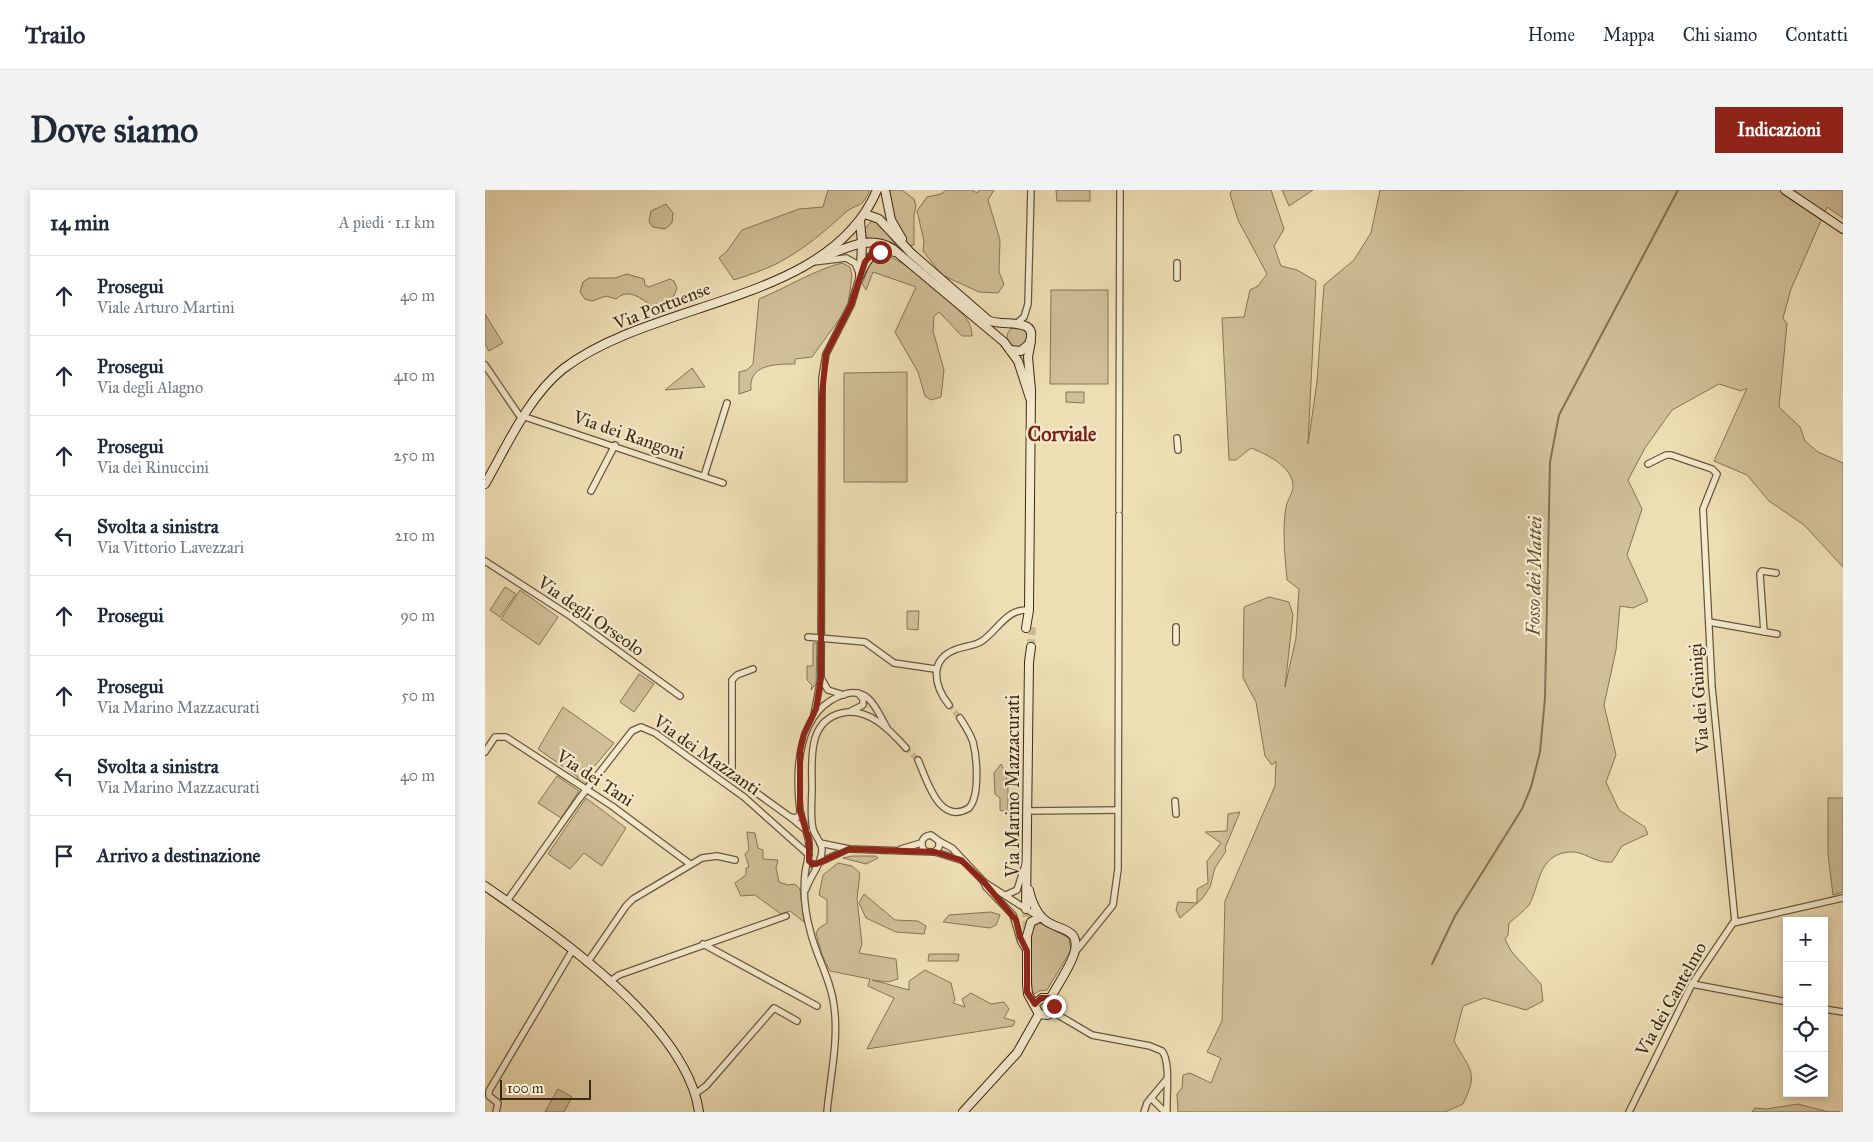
<!DOCTYPE html>
<html lang="it">
<head>
<meta charset="utf-8">
<style>
	body { margin:0; font-family:"IM FELL Great Primer",serif; background:#f2f2f3; color:#1f2937 }
	.controls { position:absolute; right:15px; bottom:15px; display:grid; overflow:hidden; border-radius:0px; box-shadow:0 2px 8px #0003 }
	.controls button { width:45px; height:45px; display:grid; place-items:center; padding:0; border:0; border-bottom:1px solid #e0e1e3; background:#fff; color:#1f2937; font:25px sans-serif }
	.scale { position:absolute; left:15px; bottom:12px; width:91px; box-sizing:border-box; padding-left:5px; border:2px solid #3d2911; border-top:0; font-size:14px; line-height:18px; white-space:nowrap; color:#3d2911; -webkit-text-stroke:4px #f4eace; paint-order:stroke }
	.stop { position:absolute; width:15px; height:15px; margin:-11px; border:4px solid #8f2418; border-radius:50%; background:#fff }
	.stop.end { background:#8f2418; border-color:#fff; box-shadow:0 1px 5px #0008 }
	.list { margin:0; padding:0; list-style:none }
	h2 { display:flex; justify-content:space-between; align-items:center; height:65px; margin:0; padding:0 20px; font-size:21px }
	h2 small { font-size:16px; font-weight:400; color:#747a83 }
	.list li { display:grid; grid-template-columns:32px 1fr auto; gap:15px; align-items:center; box-sizing:border-box; height:80px; padding:0 20px; border-top:1px solid #e0e1e3 }
	.list b { display:block; font-size:19px; white-space:nowrap }
	.list p { margin:0; font-size:16px; white-space:nowrap; color:#747a83 }
	.list em { font-size:16px; font-style:normal; color:#747a83 }
	.icon { flex:none; width:28px; height:28px; fill:none; stroke:currentColor; stroke-width:2; stroke-linecap:round; stroke-linejoin:round }
	.map { position:relative; flex:none; width:1358px; height:922px; overflow:hidden; border-radius:0px }
	header { display:flex; align-items:center; gap:30px; box-sizing:border-box; height:70px; padding:0 25px; background:#fff; border-bottom:1px solid #e0e1e3 }
	header strong { font-size:24px }
	nav { display:flex; gap:28px; margin-inline-start:auto; font-size:18px }
	.intro { display:flex; align-items:center; justify-content:space-between; box-sizing:border-box; height:120px; padding:0 30px }
	h1 { margin:0; font-size:35px }
	.button { padding:12px 22px; border-radius:0px; background:#8f2418; color:#fff; font-size:18px; font-weight:700 }
	main { display:flex; gap:30px; padding:0 30px }
	aside { flex:1; background:#fff; border-radius:0px; box-shadow:0 2px 8px #0003 }
	.map>svg:first-child { display:block }
</style>
</head>
<body>
<header>
<strong>Trailo</strong>
<nav><a>Home</a><a>Mappa</a><a>Chi siamo</a><a>Contatti</a></nav>
</header>
<div class="intro"><h1>Dove siamo</h1><a class="button">Indicazioni</a></div>
<main>
<aside>
<h2>14 min<small>A piedi · 1.1 km</small></h2>
<ul class="list">
<li><svg class="icon" aria-label="ahead" viewBox="0 0 24 24"><path d="M12 20V5M6 11l6-6 6 6"/></svg><div><b>Prosegui</b><p>Viale Arturo Martini</p></div><em>40 m</em></li>
<li><svg class="icon" aria-label="ahead" viewBox="0 0 24 24"><path d="M12 20V5M6 11l6-6 6 6"/></svg><div><b>Prosegui</b><p>Via degli Alagno</p></div><em>410 m</em></li>
<li><svg class="icon" aria-label="ahead" viewBox="0 0 24 24"><path d="M12 20V5M6 11l6-6 6 6"/></svg><div><b>Prosegui</b><p>Via dei Rinuccini</p></div><em>250 m</em></li>
<li><svg class="icon" aria-label="left" viewBox="0 0 24 24"><path d="M17 20v-9H6M10 6l-5 5 5 5"/></svg><div><b>Svolta a sinistra</b><p>Via Vittorio Lavezzari</p></div><em>210 m</em></li>
<li><svg class="icon" aria-label="ahead" viewBox="0 0 24 24"><path d="M12 20V5M6 11l6-6 6 6"/></svg><div><b>Prosegui</b></div><em>90 m</em></li>
<li><svg class="icon" aria-label="ahead" viewBox="0 0 24 24"><path d="M12 20V5M6 11l6-6 6 6"/></svg><div><b>Prosegui</b><p>Via Marino Mazzacurati</p></div><em>50 m</em></li>
<li><svg class="icon" aria-label="left" viewBox="0 0 24 24"><path d="M17 20v-9H6M10 6l-5 5 5 5"/></svg><div><b>Svolta a sinistra</b><p>Via Marino Mazzacurati</p></div><em>40 m</em></li>
<li><svg class="icon" aria-label="arrive" viewBox="0 0 24 24"><path d="M6 21V4h12l-3 4 3 4H6"/></svg><div><b>Arrivo a destinazione</b></div></li>
</ul>
</aside>
<div class="map">
<svg width="1358" height="922" viewBox="0 0 1358 922">
	<rect width="100%" height="100%" fill="#eedeb4"/>
	<filter id="stains"><feTurbulence type="fractalNoise" baseFrequency=".004" numOctaves="4"/><feColorMatrix values="0 0 0 0 .2 0 0 0 0 .09 0 0 0 0 .02 0 0 0 .5 -.17"/></filter>
	<radialGradient id="worn" r=".72"><stop offset=".6" stop-color="#630" stop-opacity="0"/><stop offset="1" stop-color="#630" stop-opacity=".3"/></radialGradient>
	<!-- green -->
	<g fill="#d0bf98" stroke="#867454">
		<path d="M343,0H385C376,20 374,12 361,22C340,41 318,60 293,73C279,80 264,85 249,90L234,68L242,61L257,40L314,19L338,17Z"/>
		<polygon points="406,0 417,0 429,9 431,16 429,25 429,55 424,56 412,36 403,4"/>
		<polygon points="461,0 487,0 492,3 494,0 509,0 503,10 515,50 514,82 519,94 513,103 494,102 457,85 438,61 439,51 432,21 442,7 456,4"/>
		<polygon points="571,0 605,0 605,11 572,11"/>
		<path d="M747,0H786L799,39L789,56L796,76L812,80L831,91L823,254L832,192L839,95L869,70L886,43L895,0H1358V28L1342,17L1306,99L1298,128L1302,134L1294,217L1315,237L1320,251L1333,262L1358,273V377L1319,335L1284,311L1262,285L1229,271L1262,198L1256,201L1234,194L1187,220L1160,258L1143,290L1157,319L1142,365L1163,411L1148,418L1135,416L1131,460L1119,515L1131,565L1121,592L1134,620L1160,637L1163,644L1137,656L1127,672C1110,674 1099,660 1083,662C1052,666 1055,696 1044,715C1039,721 1030,728 1024,733L1023,745L1020,749L1026,761L1056,794L1058,811L1041,820L999,808L978,816L969,851C985,880 994,882 978,914L960,922H693L692,904L697,898L698,885L705,883L726,893L736,868L722,862L737,831L740,711L790,596L791,571L787,575L780,566L771,512L758,488L759,417L784,407L804,412L808,425L800,497L811,448L814,399L802,390C800,367 797,340 801,317C802,310 809,302 808,295C807,276 781,264 766,258L751,270H744L737,128L759,127L765,100L773,96L782,84L753,30L745,4Z"/>
		<polygon points="797,0 828,0 804,16"/>
		<polygon points="181,14 188,23 187,33 180,39 168,37 164,32 166,21"/>
		<polygon points="388,29 391,29 413,58 382,48 379,40"/>
		<path d="M398,65C418,67 467,112 481,128C485,133 487,140 487,146H477L454,122L449,126L448,141L459,180L456,207L446,210L440,206L433,182L410,142L431,97L388,82L381,100L377,94L386,71Z"/>
		<path d="M357,73L365,77L367,85L363,117L327,167L310,169V174C291,174 263,174 266,200L254,204V182L262,180L268,174L274,109C301,98 329,80 357,73Z"/>
		<path d="M142,84L159,89L160,95L164,97L185,89L189,91L192,98L185,116L172,120C159,111 145,96 131,109L121,106L107,111L100,109L95,102L98,92L104,88H130Z"/>
		<polygon points="566,100 623,100 623,194 565,194"/>
		<polygon points="0,124 18,153 4,161 0,154"/>
		<circle cx="532" cy="147" r="10"/>
		<polygon points="207,178 220,197 180,200"/>
		<polygon points="422,182 422,292 359,292 359,183"/>
		<polygon points="581,202 599,202 599,213 581,212"/>
		<polygon points="20,397 31,404 15,427 5,420"/>
		<polygon points="35,400 73,427 54,455 16,429"/>
		<polygon points="422,421 434,421 433,440 422,439"/>
		<polygon points="328,453 332,453 331,494 326,500 327,495 322,490 322,476 328,476"/>
		<polygon points="154,484 169,494 149,522 135,512"/>
		<polygon points="78,517 129,553 103,584 105,587 100,595 92,589 93,587 53,559"/>
		<path d="M516,574C526,588 522,607 523,623L515,620V608L510,604L509,583Z"/>
		<polygon points="72,586 94,601 76,628 53,613"/>
		<polygon points="101,608 141,638 117,676 99,663 85,679 63,664"/>
		<polygon points="1343,608 1358,608 1358,702 1348,705 1343,664"/>
		<polygon points="755,622 740,658 741,661 730,678 725,697 717,709 695,728 691,720 693,712 712,713 712,699 723,693 722,671 736,653 720,642 742,641 743,624"/>
		<polygon points="262,642 270,643 273,658 278,660 278,669 293,670 291,678 294,692 303,695 310,694 315,699 319,732 305,721 296,724 270,705 256,706 250,693 261,685 261,678 264,677 260,664 264,660"/>
		<polygon points="367,666 391,666 393,668 381,674 358,668"/>
		<polygon points="353,673 367,676 375,683 372,709 377,754 374,763 411,769 413,789 403,792 387,790 424,800 424,791 440,780 466,793 470,810 468,813 480,817 477,809 486,803 506,814 519,812 524,819 519,828 530,831 528,836 382,859 409,808 383,796 385,789 345,781 337,765 331,743 334,738 342,733 342,710 334,705 338,685"/>
		<polygon points="379,704 410,730 433,731 441,736 439,744 411,742 381,728 374,713"/>
		<polygon points="506,722 515,725 511,735 505,738 458,732 464,725"/>
		<polygon points="553,732 584,748 586,760 562,800 554,801 550,804 547,801 545,740 549,733"/>
		<polygon points="444,764 474,764 473,771 443,771"/>
		<polygon points="73,899 87,907 79,922 60,922"/>
		<polygon points="1313,914 1344,922 1355,922 1267,922 1270,918 1281,919"/>
	</g>
	<g fill="none" stroke-linecap="round" stroke-linejoin="round">
		<!-- stream -->
		<polyline stroke="#837052" stroke-width="2" points="947,774 970,726 1037,619 1046,597 1055,562 1060,508 1065,272 1074,225 1193,0"/>
		<!-- street-tunnel -->
		<g stroke="#cbba93" stroke-width="5.5" stroke-dasharray="5.5 3" stroke-linecap="butt">
			<polyline points="464,515 475,528"/>
			<polyline points="421,558 433,570"/>
		</g>
		<!-- secondary-tunnel -->
		<g stroke="#cbba93" stroke-width="8" stroke-dasharray="8 4" stroke-linecap="butt">
			<polyline points="546,457 547,433"/>
			<polyline points="541,719 542,745"/>
		</g>
		<defs>
			<g id="street">
				<polyline points="328,72 361,68 370,73 375,85 366,115 341,164 337,188 336,488 329,525"/>
				<polyline points="692,73 692,88"/>
				<polyline points="532,133 539,127 543,114 546,0"/>
				<polyline points="0,175 34,225 238,293"/>
				<polyline points="692,248 693,260"/>
				<polyline points="1163,274 1181,265 1186,265 1227,279 1232,284 1218,319 1227,497 1250,732"/>
				<polyline points="219,286 242,213"/>
				<polyline points="106,301 130,255"/>
				<polyline points="634,320 635,0"/>
				<polyline points="0,371 85,426 195,506"/>
				<polyline points="1224,432 1292,444"/>
				<polyline points="691,437 691,452"/>
				<polyline points="1279,442 1275,384 1277,381 1291,383"/>
				<polyline points="323,447 380,452 409,473 450,479"/>
				<polyline points="268,479 252,485 247,490 247,583 251,588 305,627"/>
				<polyline points="336,488 343,500 359,505"/>
				<path d="M464,515C449,496 443,469 472,459C480,456 490,456 497,451C513,440 522,418 544,420"/>
				<polyline points="366,521 378,515 378,509 373,503"/>
				<polyline points="0,562 10,547 21,547 127,616 205,674"/>
				<path d="M433,570C442,590 454,636 484,618C495,606 492,568 488,552C485,543 480,536 475,528"/>
				<polyline points="690,611 691,624"/>
				<polyline points="543,621 633,620"/>
				<polyline points="316,624 311,628 305,627 322,641"/>
				<polyline points="454,651 467,658 499,692 557,729"/>
				<polyline points="335,653 364,659 450,662 476,670"/>
				<polyline points="416,659 436,653"/>
				<path d="M440,661C434,654 437,646 446,645L454,651V657L450,662"/>
				<polyline points="323,667 324,672 329,675 363,659"/>
				<polyline points="499,692 501,697 528,725 536,752 541,760"/>
				<path d="M321,699C325,686 337,674 337,660C337,652 330,647 328,639C325,626 327,611 327,597C327,570 322,531 357,523C383,517 405,540 421,558"/>
				<polyline points="521,705 532,700 541,672"/>
				<polyline points="22,711 94,609 147,541 156,537 170,543 259,607 324,665"/>
				<polyline points="218,754 332,816"/>
				<polyline points="591,761 628,715 633,679 634,325"/>
				<polyline points="102,773 141,716 148,709 217,668 232,666 250,670"/>
				<polyline points="124,792 134,785 301,726"/>
				<polyline points="1207,794 1302,812"/>
				<polyline points="1339,819 1358,822"/>
				<path d="M568,822L607,845L665,856L677,861C686,872 681,907 682,922"/>
				<polyline points="210,904 221,896 289,818 312,831"/>
				<polyline points="666,908 680,922"/>
				<polyline points="11,922 13,913 4,906 4,901 87,761"/>
				<path d="M342,922C345,888 354,850 349,816C346,789 331,767 325,740C320,722 318,703 320,684C321,674 325,664 324,654C323,642 317,632 315,621C310,579 312,519 360,504C385,497 392,521 402,538"/>
				<polyline points="659,922 662,913 681,890"/>
				<polyline points="1144,922 1207,794 1248,733 1358,708"/>
			</g>
			<g id="secondary">
				<polyline points="400,0 406,30 417,49"/>
				<polyline points="1300,0 1358,39"/>
				<path d="M380,24L394,29L426,63L503,130C517,138 556,125 544,154L536,161L525,160"/>
				<polyline points="375,31 377,53 376,77"/>
				<path d="M343,65C364,57 386,45 408,59L519,152L533,171L545,208"/>
				<path d="M375,85C381,69 390,57 410,62"/>
				<path d="M0,294C22,256 43,207 78,179C169,109 344,114 392,0"/>
				<polyline points="541,438 544,420 546,200 543,167 546,151"/>
				<path d="M0,696C69,744 202,834 214,922"/>
				<path d="M544,700C546,711 552,724 561,731C575,741 597,738 589,764C584,779 573,794 565,809"/>
				<polyline points="541,719 544,472 546,457"/>
				<polyline points="550,814 557,808 564,808 569,813 569,820 563,825 554,824 543,804 542,794 542,746 546,732 554,728"/>
				<polyline points="478,922 532,863 554,824"/>
			</g>
		</defs>
		<!-- street casing -->
		<use href="#street" stroke="#69563a" stroke-width="8"/>
		<!-- secondary casing -->
		<use href="#secondary" stroke="#3d2911" stroke-width="10"/>
		<!-- street -->
		<use href="#street" stroke="#f4eace" stroke-width="5.5"/>
		<!-- secondary -->
		<use href="#secondary" stroke="#f4eace" stroke-width="8"/>
	</g>
	<g fill="none" stroke-linecap="round" stroke-linejoin="round">
		<!-- route -->
		<polyline stroke="#8f2418" stroke-width="6" points="395,62 385,66 380,72 366,115 341,164 337,205 336,488 331,519 319,544 315,561 315,621 324,651 324,671 327,674 331,674 364,659 450,662 476,670 499,692 531,730 535,747 542,761 542,802 550,814 556,808 564,808 569,816"/>
	</g>
	<g text-anchor="middle" dominant-baseline="central" stroke-width="4.5" stroke-linejoin="round" paint-order="stroke">
		<!-- street labels -->
		<g font-size="18" fill="#3d2911" stroke="#f4eace">
			<text transform="translate(177 116) rotate(-21)">Via Portuense</text>
			<text transform="translate(144 245) rotate(19)">Via dei Rangoni</text>
			<text transform="translate(106 426) rotate(35)">Via degli Orseolo</text>
			<text transform="translate(1214 508) rotate(-94)">Via dei Guinigi</text>
			<text transform="translate(222 565) rotate(35)">Via dei Mazzanti</text>
			<text transform="translate(110 588) rotate(33)">Via dei Tani</text>
			<text transform="translate(528 596) rotate(-90)">Via Marino Mazzacurati</text>
			<text transform="translate(1186 809) rotate(-61)">Via dei Cantelmo</text>
		</g>
		<!-- water labels -->
		<g font-size="19" font-style="italic" fill="#604d31" stroke="#f4eace">
			<text transform="translate(1049 386) rotate(-89)">Fosso dei Mattei</text>
		</g>
		<!-- quarter labels -->
		<g font-size="20" font-weight="bold" fill="#7a1f14" stroke="#f4eace">
			<text x="577" y="244">Corviale</text>
		</g>
	</g>
	<rect width="100%" height="100%" filter="url(#stains)"/>
	<rect width="100%" height="100%" fill="url(#worn)"/>
</svg>
<div class="controls">
<button>+</button>
<button>−</button>
<button><svg class="icon" aria-label="locate" viewBox="0 0 24 24"><circle cx="12" cy="12" r="6"/><path d="M12 2v4M12 18v4M2 12h4M18 12h4"/></svg></button>
<button><svg class="icon" aria-label="layers" viewBox="0 0 24 24"><path d="M12 4l9 5-9 5-9-5zM3 14l9 5 9-5"/></svg></button>
</div>
<div class="scale">100 m</div>
<div class="stop" style="left:395px;top:62px"></div>
<div class="stop end" style="left:569px;top:816px"></div>
</div>
</main>
</body>
</html>
